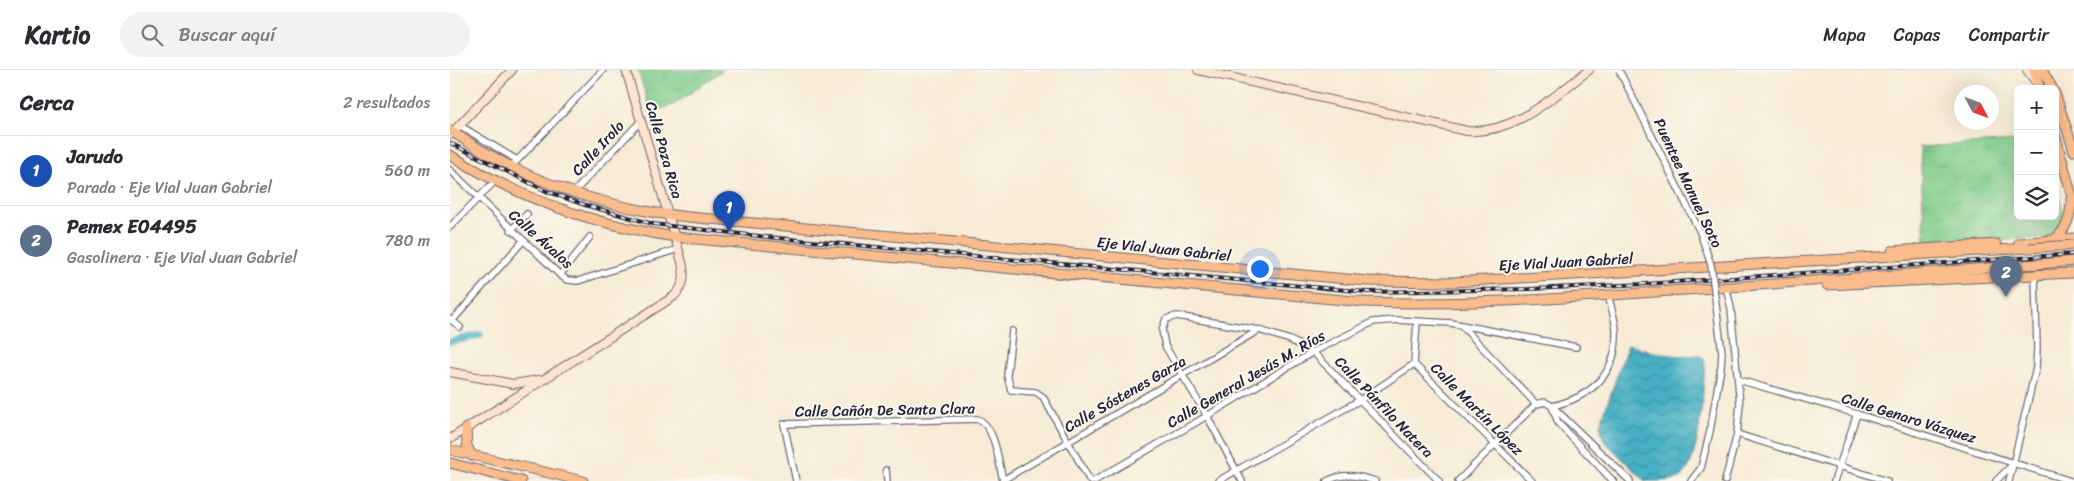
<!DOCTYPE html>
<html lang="es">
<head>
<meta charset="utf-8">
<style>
	body { margin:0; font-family:Sriracha,sans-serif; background:#f2f2f3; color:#2b2b33 }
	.controls { position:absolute; right:15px; top:15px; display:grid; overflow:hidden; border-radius:8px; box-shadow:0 5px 20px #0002 }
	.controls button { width:45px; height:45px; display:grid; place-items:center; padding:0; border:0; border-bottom:1px solid #e1e1e2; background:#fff; color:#2b2b33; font:25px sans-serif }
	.compass { position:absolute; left:1504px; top:15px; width:45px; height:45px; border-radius:50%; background:#fff; box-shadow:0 5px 20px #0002; rotate:131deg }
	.you { position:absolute; left:809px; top:198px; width:18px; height:18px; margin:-12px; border:4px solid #fff; border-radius:50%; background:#1a73e8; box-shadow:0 0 0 8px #1a73e833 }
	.badge { display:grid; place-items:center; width:32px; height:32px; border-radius:50%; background:#1f6fb2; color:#fff; font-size:16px; font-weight:700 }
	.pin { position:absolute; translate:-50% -41px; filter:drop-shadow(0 1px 2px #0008) }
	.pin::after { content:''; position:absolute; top:26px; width:18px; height:15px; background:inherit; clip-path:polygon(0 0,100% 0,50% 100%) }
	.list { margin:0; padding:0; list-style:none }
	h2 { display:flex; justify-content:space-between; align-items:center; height:65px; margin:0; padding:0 20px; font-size:21px }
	h2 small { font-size:16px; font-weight:400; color:#7c7c81 }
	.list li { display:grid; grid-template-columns:32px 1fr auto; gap:15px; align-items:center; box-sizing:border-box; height:70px; padding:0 20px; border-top:1px solid #e1e1e2 }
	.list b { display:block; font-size:19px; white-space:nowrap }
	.list p { margin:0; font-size:16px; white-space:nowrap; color:#7c7c81 }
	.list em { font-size:16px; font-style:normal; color:#7c7c81 }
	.icon { flex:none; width:28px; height:28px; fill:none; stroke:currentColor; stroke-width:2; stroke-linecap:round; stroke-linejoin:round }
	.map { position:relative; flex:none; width:1624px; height:411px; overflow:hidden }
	header { display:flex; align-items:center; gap:30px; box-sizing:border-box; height:70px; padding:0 25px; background:#fff; border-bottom:1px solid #e1e1e2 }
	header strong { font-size:24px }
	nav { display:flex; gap:28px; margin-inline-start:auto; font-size:18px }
	.search { width:350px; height:45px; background:#f2f2f3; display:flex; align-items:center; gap:12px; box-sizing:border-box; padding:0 18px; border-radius:28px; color:#7c7c81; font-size:19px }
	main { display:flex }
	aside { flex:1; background:#fff }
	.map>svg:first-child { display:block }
</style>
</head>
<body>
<header>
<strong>Kartio</strong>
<div class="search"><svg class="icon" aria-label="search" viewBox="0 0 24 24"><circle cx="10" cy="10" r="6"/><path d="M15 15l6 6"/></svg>Buscar aquí</div>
<nav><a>Mapa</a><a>Capas</a><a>Compartir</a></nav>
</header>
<main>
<aside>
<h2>Cerca<small>2 resultados</small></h2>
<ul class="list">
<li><span class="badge" style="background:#1a4fb4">1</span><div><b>Jarudo</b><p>Parada · Eje Vial Juan Gabriel</p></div><em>560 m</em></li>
<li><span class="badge" style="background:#5c6f8a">2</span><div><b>Pemex E04495</b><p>Gasolinera · Eje Vial Juan Gabriel</p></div><em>780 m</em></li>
</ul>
</aside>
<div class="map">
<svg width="1624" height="411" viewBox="0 0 1624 411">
	<defs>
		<pattern id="grass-tufts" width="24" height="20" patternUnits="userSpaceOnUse" patternTransform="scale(1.25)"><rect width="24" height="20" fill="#80cc8b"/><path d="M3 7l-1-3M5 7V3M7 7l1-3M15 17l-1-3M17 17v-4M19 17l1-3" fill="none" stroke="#6eaf79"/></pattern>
		<pattern id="water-waves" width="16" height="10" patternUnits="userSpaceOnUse" patternTransform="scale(1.25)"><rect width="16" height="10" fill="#47b0c5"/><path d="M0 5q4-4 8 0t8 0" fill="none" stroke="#3b8fa1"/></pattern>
	</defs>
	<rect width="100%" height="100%" fill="#fbf7ec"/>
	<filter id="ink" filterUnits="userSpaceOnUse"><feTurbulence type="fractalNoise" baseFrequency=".02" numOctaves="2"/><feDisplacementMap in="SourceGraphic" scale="10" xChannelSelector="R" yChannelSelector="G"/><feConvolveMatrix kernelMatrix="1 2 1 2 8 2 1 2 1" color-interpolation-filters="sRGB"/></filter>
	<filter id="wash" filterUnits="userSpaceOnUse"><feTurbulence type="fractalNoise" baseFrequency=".0096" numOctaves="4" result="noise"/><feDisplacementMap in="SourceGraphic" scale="20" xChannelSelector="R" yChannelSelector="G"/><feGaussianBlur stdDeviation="1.12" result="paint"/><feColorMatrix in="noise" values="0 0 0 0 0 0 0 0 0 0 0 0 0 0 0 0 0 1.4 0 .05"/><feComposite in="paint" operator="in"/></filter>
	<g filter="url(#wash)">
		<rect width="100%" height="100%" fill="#f7ebd6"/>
		<!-- grass -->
		<g fill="url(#grass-tufts)" stroke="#517763">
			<polygon points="188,0 273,0 223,35 201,42"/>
			<polygon points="1568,71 1568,146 1605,146 1605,112 1613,140 1612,151 1598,168 1475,174 1470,77"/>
		</g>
		<!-- water -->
		<path fill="url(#water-waves)" stroke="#346980" d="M1178,274C1202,283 1223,288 1249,285L1254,289L1255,297C1252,323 1251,393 1230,408C1221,411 1205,411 1195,411L1154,371L1150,355Z"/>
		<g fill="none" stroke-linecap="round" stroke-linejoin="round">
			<!-- canal -->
			<polyline stroke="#47b0c5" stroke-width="7" points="0,272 30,265"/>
		</g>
	</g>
	<g filter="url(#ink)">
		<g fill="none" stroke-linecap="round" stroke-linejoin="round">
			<defs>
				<g id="street">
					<polyline points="9,55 67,90"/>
					<polyline points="61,97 153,0"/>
					<polyline points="0,100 110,205 117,210 128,211 228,179"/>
					<polyline points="124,122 191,51"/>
					<polyline points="0,157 45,111"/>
					<polyline points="61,160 77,144"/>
					<polyline points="110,205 140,167"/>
					<polyline points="0,249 10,257"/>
					<polyline points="2,251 73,171"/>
					<polyline points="967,251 964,294 1082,411"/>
					<polyline points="1011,255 1086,334"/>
					<polyline points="562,261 557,305 561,320 586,322 593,327 640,411"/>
					<polyline points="1289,310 1407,344 1621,411"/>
					<polyline points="1086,334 1095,332 1102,336 1180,411"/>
					<path d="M1102,336C1142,327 1168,303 1166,260C1165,248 1161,237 1158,225"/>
					<polyline points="1102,336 1108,353 1163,411"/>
					<polyline points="1287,364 1437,411"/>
					<polyline points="436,400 437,411"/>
					<polyline points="553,410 809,260"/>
					<path d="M346,411L334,354L527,349C545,354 549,394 553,411"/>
					<polyline points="644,411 757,346 863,282 923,252 946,250 1001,253 1126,277"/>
					<polyline points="768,411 910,330 964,294"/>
					<polyline points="792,411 757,346 715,276 712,260 716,249 727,246 809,260 840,270 863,282 989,411"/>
					<path d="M877,411C894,402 908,406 925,411"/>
					<polyline points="1008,411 1086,334"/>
					<polyline points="1241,411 1251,398 1260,361"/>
					<polyline points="1275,411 1287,364 1290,334 1281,238 1276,217"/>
					<polyline points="1384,411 1407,344"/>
					<polyline points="1546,411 1564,393"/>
					<polyline points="1559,411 1586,298 1587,278 1585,205"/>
				</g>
				<g id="secondary">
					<path d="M748,0L1017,61C1065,64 1103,27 1139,0"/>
					<polyline points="1577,0 1586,12"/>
					<polyline points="0,65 62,0"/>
					<polyline points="0,302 63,314 89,310"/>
					<path d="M0,369L223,227C235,216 235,206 232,192L176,0"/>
				</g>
				<g id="primary">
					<polyline points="1584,0 1590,19"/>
					<polyline points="1592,0 1603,19"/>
					<polyline points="1605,23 1624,81"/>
					<path d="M0,60C58,101 126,128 196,141C221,146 247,148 272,150L918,211L1003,212L1579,178"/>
					<polyline points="1605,64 1624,134"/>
					<path d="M0,85C75,131 139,153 225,167L914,232C1022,236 1128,227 1235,220C1365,211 1495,202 1624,191"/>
					<path d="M1603,171C1617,159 1621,147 1621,128"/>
					<polyline points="1569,173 1624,168"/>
					<polyline points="1442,181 1546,174"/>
					<polyline points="1377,215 1624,203"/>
					<polyline points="16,358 17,376 22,386"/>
					<polyline points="0,380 133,411"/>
					<polyline points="0,393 71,411"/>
				</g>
			</defs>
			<!-- street casing -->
			<use href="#street" stroke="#6d6871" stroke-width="8"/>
			<!-- secondary casing -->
			<use href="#secondary" stroke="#6d6871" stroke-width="10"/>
			<!-- primary casing -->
			<use href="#primary" stroke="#6d6871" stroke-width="11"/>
			<!-- street -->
			<use href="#street" stroke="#fff" stroke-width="5.5"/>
			<!-- secondary -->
			<use href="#secondary" stroke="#fde4d1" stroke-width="8"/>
			<!-- primary -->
			<use href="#primary" stroke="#fabc8b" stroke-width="9"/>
			<defs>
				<polyline id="rail" points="0,73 96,121 135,135 203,154 317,167 917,222 1079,219 1196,214 1624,184"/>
			</defs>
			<!-- rail casing -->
			<use href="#rail" stroke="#22223b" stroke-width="4"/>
			<!-- rail -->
			<use href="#rail" stroke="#fbf7ec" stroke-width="2" stroke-dasharray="5.5" stroke-linecap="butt"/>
			<defs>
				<polyline id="street-bridge" points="1169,0 1250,162 1261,195 1272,283 1271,297 1260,361"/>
				<polyline id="primary-bridge" points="1579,178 1624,175"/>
			</defs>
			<!-- street-bridge casing -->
			<use href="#street-bridge" stroke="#6d6871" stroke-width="8" stroke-linecap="butt"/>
			<!-- primary-bridge casing -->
			<use href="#primary-bridge" stroke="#6d6871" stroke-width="11" stroke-linecap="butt"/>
			<!-- street-bridge -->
			<use href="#street-bridge" stroke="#fff" stroke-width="5.5"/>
			<!-- primary-bridge -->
			<use href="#primary-bridge" stroke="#fabc8b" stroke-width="9"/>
		</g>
	</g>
	<g text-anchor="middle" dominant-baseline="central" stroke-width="4" stroke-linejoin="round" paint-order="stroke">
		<!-- street labels -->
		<g font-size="15" fill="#22223b" stroke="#fbf7ec">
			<text transform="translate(148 78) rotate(-47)">Calle Irolo</text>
			<text transform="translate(214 80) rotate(74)">Calle Poza Rica</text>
			<text transform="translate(1238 113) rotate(65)">Puentee Manuel Soto</text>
			<text transform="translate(91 169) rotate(42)">Calle Ávalos</text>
			<text transform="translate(714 179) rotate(6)">Eje Vial Juan Gabriel</text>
			<text transform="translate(1116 192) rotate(-3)">Eje Vial Juan Gabriel</text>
			<text transform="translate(796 309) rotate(-30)">Calle General Jesús M. Ríos</text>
			<text transform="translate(675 324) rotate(-30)">Calle Sóstenes Garza</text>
			<text transform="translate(934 337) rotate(46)">Calle Pánfilo Natera</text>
			<text transform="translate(1027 339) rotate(45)">Calle Martín López</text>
			<text transform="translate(435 340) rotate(-1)">Calle Cañón De Santa Clara</text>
			<text transform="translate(1459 348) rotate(17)">Calle Genaro Vázquez</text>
		</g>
	</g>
</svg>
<div class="controls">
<button>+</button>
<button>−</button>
<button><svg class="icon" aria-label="layers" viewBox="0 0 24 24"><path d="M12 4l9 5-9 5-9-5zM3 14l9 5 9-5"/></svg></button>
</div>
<svg class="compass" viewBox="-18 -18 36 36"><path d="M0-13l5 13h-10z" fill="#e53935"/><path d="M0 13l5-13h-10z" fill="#7c7c81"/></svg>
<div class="you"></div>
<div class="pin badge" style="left:279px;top:162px;background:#1a4fb4">1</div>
<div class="pin badge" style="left:1556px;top:227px;background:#5c6f8a">2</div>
</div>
</main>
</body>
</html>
